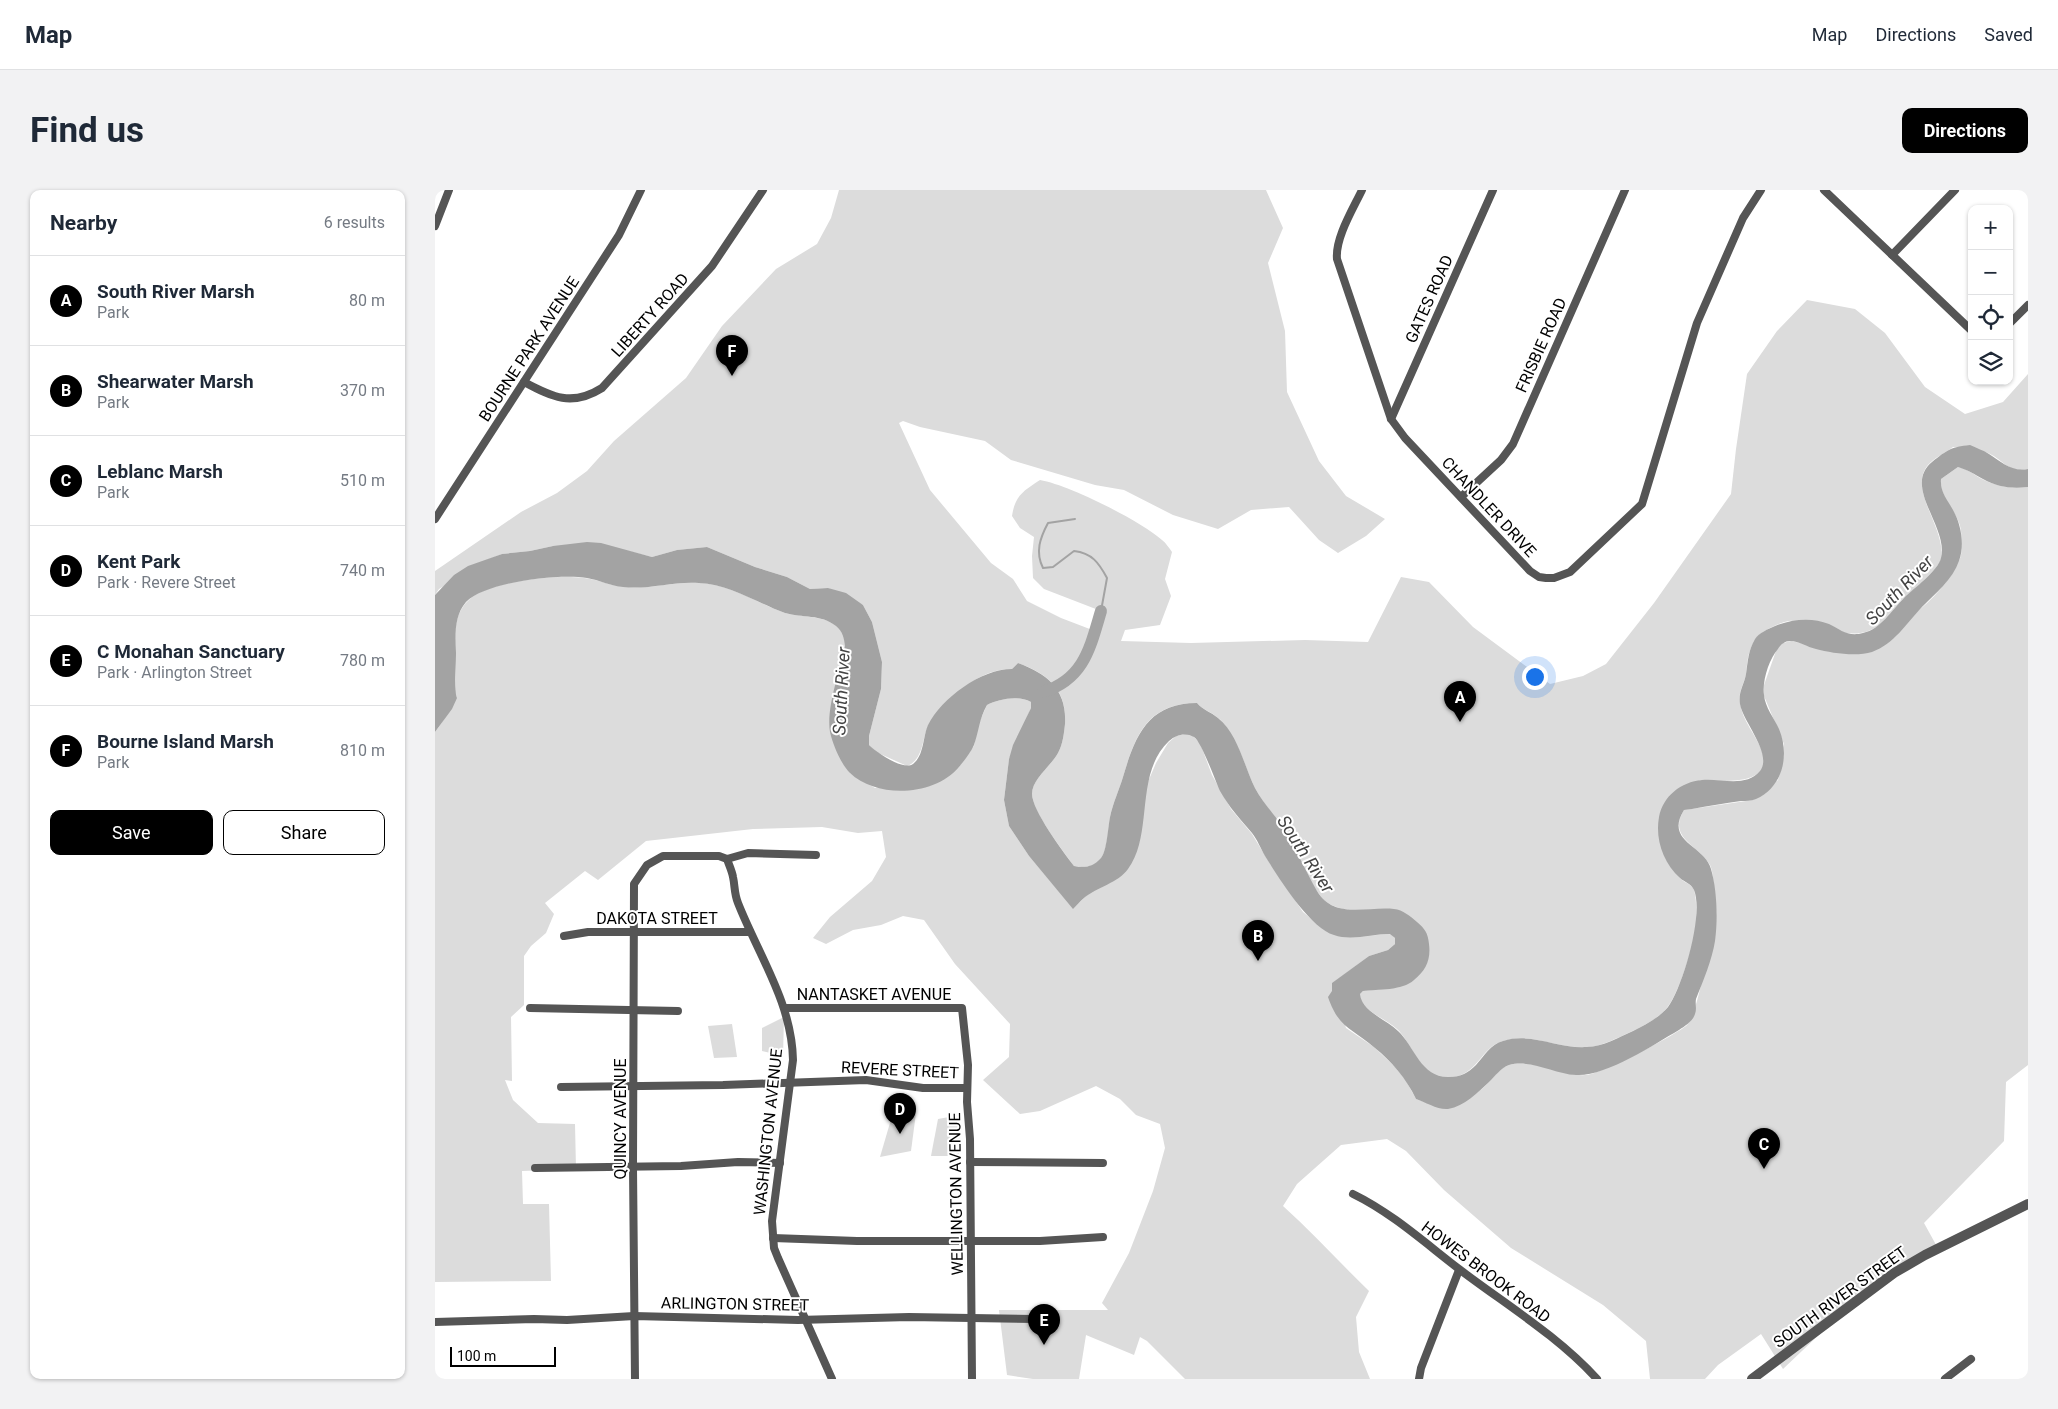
<!DOCTYPE html>
<html lang="en">
<head>
<meta charset="utf-8">
<style>
	body { margin:0; font-family:Roboto,sans-serif; background:#f2f2f3; color:#1f2937 }
	.controls { position:absolute; right:15px; top:15px; display:grid; overflow:hidden; border-radius:10px; box-shadow:0 1px 4px #0004 }
	.controls button { width:45px; height:45px; display:grid; place-items:center; padding:0; border:0; border-bottom:1px solid #e0e1e3; background:#fff; color:#1f2937; font:25px sans-serif }
	.scale { position:absolute; left:15px; bottom:12px; width:106px; box-sizing:border-box; padding-left:5px; border:2px solid #000; border-top:0; font-size:14px; line-height:18px; white-space:nowrap; color:#000; -webkit-text-stroke:4px #fff; paint-order:stroke }
	.you { position:absolute; left:1099px; top:486px; width:18px; height:18px; margin:-12px; border:4px solid #fff; border-radius:50%; background:#1a73e8; box-shadow:0 0 0 8px #1a73e833 }
	.badge { display:grid; place-items:center; width:32px; height:32px; border-radius:50%; background:#000; color:#fff; font-size:16px; font-weight:700 }
	.pin { position:absolute; translate:-50% -41px; filter:drop-shadow(0 1px 2px #0008) }
	.pin::after { content:''; position:absolute; top:26px; width:18px; height:15px; background:inherit; clip-path:polygon(0 0,100% 0,50% 100%) }
	.list { margin:0; padding:0; list-style:none }
	h2 { display:flex; justify-content:space-between; align-items:center; height:65px; margin:0; padding:0 20px; font-size:21px }
	h2 small { font-size:16px; font-weight:400; color:#747a83 }
	.list li { display:grid; grid-template-columns:32px 1fr auto; gap:15px; align-items:center; box-sizing:border-box; height:90px; padding:0 20px; border-top:1px solid #e0e1e3 }
	.list b { display:block; font-size:19px; white-space:nowrap }
	.list p { margin:0; font-size:16px; white-space:nowrap; color:#747a83 }
	.list em { font-size:16px; font-style:normal; color:#747a83 }
	.actions { display:flex; gap:10px; padding:15px 20px }
	.actions a { flex:1; padding:11px 0; border:1px solid #000; border-radius:10px; text-align:center; font-size:18px; color:#000 }
	.actions .main { background:#000; color:#fff }
	.icon { flex:none; width:28px; height:28px; fill:none; stroke:currentColor; stroke-width:2; stroke-linecap:round; stroke-linejoin:round }
	.map { position:relative; flex:none; width:1593px; height:1189px; overflow:hidden; border-radius:10px }
	header { display:flex; align-items:center; gap:30px; box-sizing:border-box; height:70px; padding:0 25px; background:#fff; border-bottom:1px solid #e0e1e3 }
	header strong { font-size:24px }
	nav { display:flex; gap:28px; margin-inline-start:auto; font-size:18px }
	.intro { display:flex; align-items:center; justify-content:space-between; box-sizing:border-box; height:120px; padding:0 30px }
	h1 { margin:0; font-size:35px }
	.button { padding:12px 22px; border-radius:10px; background:#000; color:#fff; font-size:18px; font-weight:700 }
	main { display:flex; gap:30px; padding:0 30px }
	aside { flex:1; background:#fff; border-radius:10px; box-shadow:0 1px 4px #0004 }
	.map>svg:first-child { display:block }
</style>
</head>
<body>
<header>
<strong>Map</strong>
<nav><a>Map</a><a>Directions</a><a>Saved</a></nav>
</header>
<div class="intro"><h1>Find us</h1><a class="button">Directions</a></div>
<main>
<aside>
<h2>Nearby<small>6 results</small></h2>
<ul class="list">
<li><span class="badge">A</span><div><b>South River Marsh</b><p>Park</p></div><em>80 m</em></li>
<li><span class="badge">B</span><div><b>Shearwater Marsh</b><p>Park</p></div><em>370 m</em></li>
<li><span class="badge">C</span><div><b>Leblanc Marsh</b><p>Park</p></div><em>510 m</em></li>
<li><span class="badge">D</span><div><b>Kent Park</b><p>Park · Revere Street</p></div><em>740 m</em></li>
<li><span class="badge">E</span><div><b>C Monahan Sanctuary</b><p>Park · Arlington Street</p></div><em>780 m</em></li>
<li><span class="badge">F</span><div><b>Bourne Island Marsh</b><p>Park</p></div><em>810 m</em></li>
</ul>
<div class="actions"><a class="main">Save</a><a>Share</a></div>
</aside>
<div class="map">
<svg width="1593" height="1189" viewBox="0 0 1593 1189">
	<rect width="100%" height="100%" fill="#fff"/>
	<!-- green -->
	<g fill="#dcdcdc">
		<path d="M404,0H831L848,38L833,73L850,141L852,202L884,271L911,306L950,329L931,346L903,363L884,350L854,317L816,320L783,339L738,325L689,300L660,295L576,270L550,251L485,237L468,231L464,233L495,300L556,373L578,389L592,411L626,428L660,441L666,421L609,399L598,388L597,366L599,347L585,338L577,326C580,306 588,301 605,290C634,295 704,330 727,350C731,353 734,358 737,362L730,389L736,406L725,435L690,440L686,451L756,453L870,450L933,452L966,387L994,392L1038,437L1115,494L1148,486L1171,474L1219,413L1296,304L1301,259L1312,184L1342,141L1372,110L1420,119L1450,143L1490,197L1530,224L1568,212L1593,184V279C1572,283 1569,270 1553,263C1544,259 1528,259 1518,257C1510,263 1499,268 1493,275C1472,300 1512,339 1506,369C1503,381 1475,402 1465,412C1460,418 1456,425 1450,430C1426,454 1401,440 1373,434C1367,433 1359,430 1354,431C1347,432 1339,436 1333,439C1327,443 1322,445 1319,451C1312,466 1313,469 1311,484C1309,494 1303,502 1305,513C1307,530 1321,545 1327,561C1340,597 1285,591 1265,590L1224,628C1224,632 1224,636 1224,640C1225,646 1241,683 1245,688C1249,693 1256,693 1259,700C1262,710 1261,724 1261,734C1259,755 1244,804 1231,819C1220,831 1204,838 1189,845C1178,850 1166,856 1154,857C1124,860 1098,842 1068,851C1045,857 1043,887 1014,887C1011,887 1006,888 1003,887C983,880 976,852 962,839C951,829 925,820 925,804L928,801L965,797L960,719C937,720 913,725 893,713C879,704 866,669 858,655C847,635 831,618 820,598C811,580 806,559 795,543C792,538 788,531 783,528C777,522 768,520 762,513C712,513 700,546 688,587C684,600 678,613 675,627C673,639 673,653 668,665C663,677 649,678 639,676C628,661 597,621 597,604C597,589 616,576 623,563C628,554 629,543 630,534C632,499 613,484 583,473L577,479C547,479 523,500 505,521C501,526 495,531 493,536C487,550 488,570 472,576L441,562L434,555V546L446,499L447,472L437,432L428,415L393,398L375,399L352,387L320,377L272,357L242,360L217,367L193,361L118,356L95,361L67,364L52,370L4,399L0,405V381L86,322L122,303L152,281L179,251L251,188L287,136L341,79L382,54L396,28Z"/>
		<path d="M1523,277C1532,279 1537,283 1545,288C1560,296 1576,299 1593,297V875L1571,892L1569,951L1489,1033L1505,1062L1428,1103L1348,1179L1326,1144L1283,1175L1270,1189H1215L1211,1151L1168,1115L1076,1058L1009,1000L971,961L952,949L906,955L862,994L848,1016C878,1043 905,1073 934,1101L921,1127L924,1162L935,1189H750L712,1151L705,1147L699,1165L651,1145L644,1189H598L572,1185L564,1120H673L667,1113L694,1063L718,1001L730,958L725,934L701,925L685,909L661,896L605,921L585,924L548,890L574,867L575,834L520,774L489,730L468,726L446,735L418,740L391,754L378,748L395,727L437,691L451,667L447,641L423,643L387,637L318,639L211,651L163,690L150,681L110,713L119,724L111,743L96,756L89,766V815L76,827L77,891L70,890L78,910L103,933L140,934L141,979L87,981L88,1014H114L116,1091L0,1092V542C8,532 18,516 20,502C24,473 9,430 36,408C57,391 121,384 149,388C163,389 175,396 189,397C220,400 246,388 280,395C304,400 327,415 350,423C370,429 396,423 408,444C414,455 406,470 405,481C405,491 407,502 408,511C411,535 413,559 415,583L440,598L523,578L539,556L543,535L552,515C564,509 583,505 596,512V518L574,569L569,610L574,636L594,666L638,718L702,660L712,594L721,573L733,553L741,546L750,544L758,546L765,553L777,585L796,619L817,644L834,672L868,722L880,732L914,747L956,744L960,748V754L953,760L934,766L898,793L911,838L939,857L959,876L970,889L981,909L1004,917C1016,913 1031,909 1043,902C1054,895 1060,880 1074,875C1100,868 1126,887 1152,885C1165,884 1247,842 1253,834C1264,814 1268,783 1273,761C1276,750 1279,738 1281,727C1282,718 1280,707 1279,697C1278,690 1278,681 1275,675C1263,654 1232,648 1249,620L1318,610L1343,590L1349,566V554L1329,506V495L1341,461L1348,453L1356,451L1420,464C1458,439 1503,415 1524,371C1528,363 1527,351 1526,341C1524,322 1504,309 1506,289Z"/>
		<polygon points="349,827 348,866 327,861 327,838"/>
		<polygon points="297,834 302,867 279,868 273,836"/>
		<polygon points="481,923 476,961 445,967 457,926"/>
		<polygon points="525,925 524,966 496,966 503,929"/>
	</g>
	<!-- water -->
	<path fill="#a3a3a3" d="M1535,255C1541,258 1548,260 1554,264C1567,272 1576,282 1593,279V297C1576,299 1563,297 1548,289C1539,284 1533,280 1523,277L1506,289C1505,302 1512,309 1518,320C1526,334 1530,355 1524,371C1518,389 1500,404 1487,417C1471,434 1459,454 1437,462C1421,467 1396,463 1381,459C1372,457 1364,451 1355,451C1350,451 1346,454 1343,459C1334,469 1327,491 1329,505C1330,517 1339,528 1344,539C1355,565 1348,597 1321,609C1316,611 1311,611 1306,611C1290,613 1273,616 1257,619L1249,620C1229,652 1270,655 1276,679C1282,700 1283,729 1280,751C1277,770 1268,791 1261,809C1260,814 1262,819 1260,824C1258,831 1250,836 1244,840C1218,855 1170,887 1141,885C1119,884 1097,869 1074,875C1066,878 1060,886 1054,892C1042,903 1030,916 1013,919C1003,920 990,912 981,909C971,888 957,872 940,858C917,838 904,839 893,807L897,801V793L934,766L953,760L960,754V748L955,744C937,744 916,751 899,745C874,737 844,688 830,666C826,659 822,649 817,643C805,629 794,617 785,601C780,590 766,551 759,547C750,542 741,545 734,551C699,584 719,644 693,679C683,693 662,697 649,708C645,711 642,715 638,719L594,666L574,636L569,610L574,569L578,555L596,518V512C583,505 564,509 552,515C544,529 544,541 539,555C536,562 529,571 524,577C500,606 442,609 415,583C406,574 398,555 395,542C391,518 405,481 410,456C409,448 408,442 401,436C386,424 367,428 350,423C322,413 294,394 264,393C239,391 213,400 188,397C176,396 164,390 152,388C125,383 50,392 31,412C19,426 20,446 21,463C21,471 19,503 22,508L17,519L0,542V405L19,385L33,376L67,364L95,361L118,356L152,352L166,353L217,367L242,360L272,357L320,377L352,387L375,399L393,398L411,403L428,415L437,432L447,472L446,499L434,546V555C441,562 468,581 478,574C489,566 488,546 493,535C507,508 546,479 577,479L583,473C613,484 632,500 630,534C629,543 628,554 623,563C616,576 597,589 597,604C597,620 628,662 639,676C650,678 658,677 666,668C672,661 673,637 675,627C678,613 684,600 688,587C700,546 713,513 762,513C768,520 776,522 783,528C803,544 809,576 820,598C827,612 838,622 846,635C860,656 870,680 882,701C899,730 933,716 959,719C968,720 975,726 982,732C990,739 993,743 994,754C996,770 991,780 979,790C967,801 943,799 928,801L925,804C927,822 951,829 963,841C980,857 986,888 1014,887C1026,887 1033,883 1041,875C1049,866 1056,854 1068,851C1097,842 1123,859 1152,857C1168,857 1184,847 1198,841C1210,835 1224,828 1233,817C1248,796 1269,724 1259,700C1256,693 1249,692 1245,688C1228,673 1220,649 1224,627C1228,606 1246,592 1267,590C1285,588 1311,598 1325,581C1338,564 1308,532 1305,514C1303,502 1309,495 1311,484C1313,471 1313,461 1320,449C1324,443 1333,439 1340,436C1357,429 1377,427 1394,434C1406,440 1413,447 1428,443C1446,439 1456,421 1469,408C1479,398 1503,381 1506,368C1514,337 1467,297 1497,272C1512,260 1516,257 1535,255Z"/>
	<g fill="none" stroke-linecap="round" stroke-linejoin="round">
		<!-- stream -->
		<path stroke="#a3a3a3" stroke-width="2" d="M640,329L613,333C605,348 600,362 608,378L618,377L639,361C657,363 664,373 672,388L666,421"/>
		<!-- river -->
		<path stroke="#a3a3a3" stroke-width="12" d="M608,502C649,489 655,458 666,421"/>
		<!-- minor -->
		<g stroke="#555" stroke-width="8">
			<path d="M927,0C918,19 900,48 902,69L956,229L970,248L1095,381L1104,387L1111,388H1119L1135,382L1207,314L1262,133L1308,28L1326,0"/>
			<polyline points="1389,0 1537,141"/>
			<polyline points="0,36 14,0"/>
			<polyline points="1457,65 1520,0"/>
			<polyline points="1574,134 1593,115"/>
			<path d="M89,192C117,207 137,217 167,198L277,76L328,0"/>
			<polyline points="956,229 1058,0"/>
			<polyline points="1026,307 1066,270 1078,254 1190,0"/>
			<polyline points="0,329 184,45 206,0"/>
			<path d="M292,669C294,675 297,681 298,687C300,696 299,703 303,713C323,764 357,813 358,870L337,1031L339,1058L343,1068L397,1189"/>
			<polyline points="129,746 153,742 315,742"/>
			<polyline points="95,818 243,821"/>
			<polyline points="350,818 527,818 533,875 532,912 535,949 537,1189"/>
			<polyline points="126,897 288,895 431,890 488,898 532,898"/>
			<polyline points="535,972 668,973"/>
			<polyline points="100,978 246,976 303,972 345,973"/>
			<path d="M918,1004C957,1023 990,1053 1024,1079C1070,1114 1123,1146 1162,1189"/>
			<polyline points="338,1048 422,1051 605,1051 668,1047"/>
			<polyline points="0,1132 99,1129 132,1130 199,1126 363,1130 474,1127 600,1129"/>
			<polyline points="200,1189 198,978 199,694 212,675 228,666 284,666 292,669 313,663 381,665"/>
			<polyline points="984,1189 986,1178 1024,1080"/>
			<polyline points="1510,1189 1536,1169"/>
		</g>
		<!-- tertiary -->
		<polyline stroke="#555" stroke-width="10" points="1317,1189 1459,1083 1490,1065 1593,1014"/>
	</g>
	<g text-anchor="middle" dominant-baseline="central" stroke-width="4" stroke-linejoin="round" paint-order="stroke">
		<!-- street labels -->
		<g font-size="16" fill="#000" stroke="#fff">
			<text transform="translate(994 109) rotate(-66)">GATES ROAD</text>
			<text transform="translate(215 125) rotate(-48)">LIBERTY ROAD</text>
			<text transform="translate(1106 155) rotate(-66)">FRISBIE ROAD</text>
			<text transform="translate(94 159) rotate(-57)">BOURNE PARK AVENUE</text>
			<text transform="translate(1054 317) rotate(47)">CHANDLER DRIVE</text>
			<text x="222" y="728">DAKOTA STREET</text>
			<text x="439" y="804">NANTASKET AVENUE</text>
			<text transform="translate(465 880) rotate(3)">REVERE STREET</text>
			<text transform="translate(185 929) rotate(-90)">QUINCY AVENUE</text>
			<text transform="translate(333 942) rotate(-84)">WASHINGTON AVENUE</text>
			<text transform="translate(521 1004) rotate(-91)">WELLINGTON AVENUE</text>
			<text transform="translate(1051 1082) rotate(37)">HOWES BROOK ROAD</text>
			<text transform="translate(1405 1107) rotate(-36)">SOUTH RIVER STREET</text>
			<text transform="translate(300 1114) rotate(1)">ARLINGTON STREET</text>
		</g>
		<!-- water labels -->
		<g font-size="18" font-style="italic" fill="#444" stroke="#fff">
			<text transform="translate(1464 400) rotate(-46)">South River</text>
			<text transform="translate(406 501) rotate(-87)">South River</text>
			<text transform="translate(871 664) rotate(57)">South River</text>
		</g>
	</g>
</svg>
<div class="controls">
<button>+</button>
<button>−</button>
<button><svg class="icon" aria-label="locate" viewBox="0 0 24 24"><circle cx="12" cy="12" r="6"/><path d="M12 2v4M12 18v4M2 12h4M18 12h4"/></svg></button>
<button><svg class="icon" aria-label="layers" viewBox="0 0 24 24"><path d="M12 4l9 5-9 5-9-5zM3 14l9 5 9-5"/></svg></button>
</div>
<div class="scale">100 m</div>
<div class="you"></div>
<div class="pin badge" style="left:1025px;top:532px">A</div>
<div class="pin badge" style="left:823px;top:771px">B</div>
<div class="pin badge" style="left:1329px;top:979px">C</div>
<div class="pin badge" style="left:465px;top:944px">D</div>
<div class="pin badge" style="left:609px;top:1155px">E</div>
<div class="pin badge" style="left:297px;top:186px">F</div>
</div>
</main>
</body>
</html>
